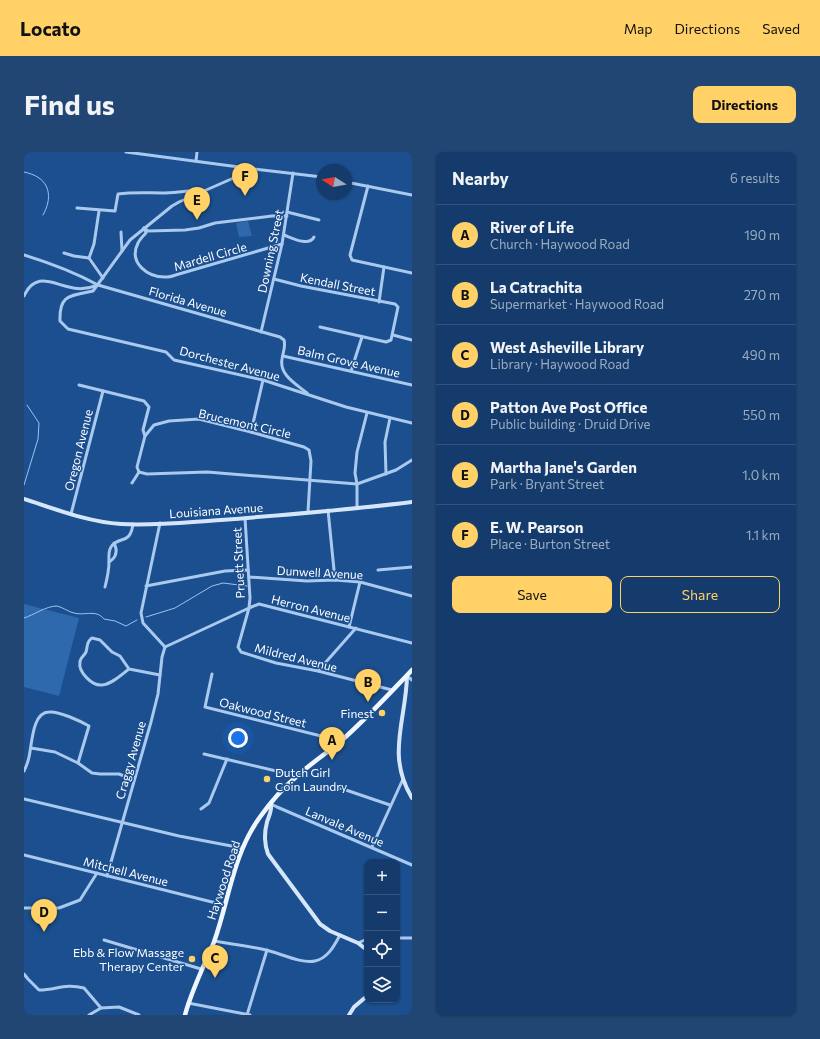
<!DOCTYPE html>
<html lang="en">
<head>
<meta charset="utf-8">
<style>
	body { margin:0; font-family:Commissioner,sans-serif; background:#214673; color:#f1f3f6 }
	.controls { position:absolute; right:12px; bottom:12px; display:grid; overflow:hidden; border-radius:8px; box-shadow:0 1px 3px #0004 }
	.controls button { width:36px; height:36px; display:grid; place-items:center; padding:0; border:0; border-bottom:1px solid #33557e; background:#143b6b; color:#f1f3f6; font:20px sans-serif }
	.compass { position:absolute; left:292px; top:12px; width:36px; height:36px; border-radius:50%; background:#143b6b; box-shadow:0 1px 3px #0004; rotate:281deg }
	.you { position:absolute; left:214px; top:586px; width:14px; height:14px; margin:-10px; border:3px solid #fff; border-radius:50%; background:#1a73e8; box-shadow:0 0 0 6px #1a73e833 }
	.badge { display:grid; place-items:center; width:26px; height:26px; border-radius:50%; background:#ffd166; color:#111; font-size:13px; font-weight:700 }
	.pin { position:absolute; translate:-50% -33px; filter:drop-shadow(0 1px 2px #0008) }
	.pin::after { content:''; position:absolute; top:21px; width:14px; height:12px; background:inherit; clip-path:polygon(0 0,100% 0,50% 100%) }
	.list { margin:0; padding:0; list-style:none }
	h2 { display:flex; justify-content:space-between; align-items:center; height:52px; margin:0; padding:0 16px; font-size:17px }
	h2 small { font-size:13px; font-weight:400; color:#9dadc1 }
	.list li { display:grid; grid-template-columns:26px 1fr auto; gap:12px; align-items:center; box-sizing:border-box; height:60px; padding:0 16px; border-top:1px solid #33557e }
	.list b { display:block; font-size:15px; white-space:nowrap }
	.list p { margin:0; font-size:13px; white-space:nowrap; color:#9dadc1 }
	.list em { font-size:13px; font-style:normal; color:#9dadc1 }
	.actions { display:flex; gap:8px; padding:12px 16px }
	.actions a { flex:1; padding:9px 0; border:1px solid #ffd166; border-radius:8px; text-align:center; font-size:14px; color:#ffd166 }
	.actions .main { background:#ffd166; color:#111 }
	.icon { flex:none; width:22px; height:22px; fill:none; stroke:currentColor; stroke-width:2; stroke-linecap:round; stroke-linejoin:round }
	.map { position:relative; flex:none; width:388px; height:863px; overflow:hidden; border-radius:8px }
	header { display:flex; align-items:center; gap:24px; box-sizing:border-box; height:56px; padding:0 20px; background:#ffd166; color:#111 }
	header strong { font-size:19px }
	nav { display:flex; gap:22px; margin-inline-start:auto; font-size:14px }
	.intro { display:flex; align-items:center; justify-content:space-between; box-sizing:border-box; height:96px; padding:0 24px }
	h1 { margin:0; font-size:28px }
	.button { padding:10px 18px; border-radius:8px; background:#ffd166; color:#111; font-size:14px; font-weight:700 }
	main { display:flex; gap:24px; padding:0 24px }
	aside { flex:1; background:#143b6b; border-radius:8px; box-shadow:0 1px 3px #0004 }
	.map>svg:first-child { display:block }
</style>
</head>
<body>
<header>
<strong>Locato</strong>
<nav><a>Map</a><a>Directions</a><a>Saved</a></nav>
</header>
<div class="intro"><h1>Find us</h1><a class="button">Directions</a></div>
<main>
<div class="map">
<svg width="388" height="863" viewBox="0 0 388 863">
	<rect width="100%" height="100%" fill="#1b4f8f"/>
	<!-- green -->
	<g fill="#2e69ad">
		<polygon points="224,69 228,84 215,85 212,71"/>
		<polygon points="0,452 55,466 35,544 0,535"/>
	</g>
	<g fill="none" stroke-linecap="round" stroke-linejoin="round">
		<!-- stream -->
		<g stroke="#9cc4f0" stroke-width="1">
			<path d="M0,20C5,21 11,23 15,26C28,35 26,51 19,63"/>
			<polyline points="0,333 14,287 15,271 3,253"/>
			<polyline points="122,465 151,456 188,434 199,431 223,434"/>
			<path d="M0,466C10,463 22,454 33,454C38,455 45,460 50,461C61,464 72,457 80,467L91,469L102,474L113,468"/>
		</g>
		<!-- street -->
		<g stroke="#a9c9ee" stroke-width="3">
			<polyline points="102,0 230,17"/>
			<polyline points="172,9 173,0"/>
			<path d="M298,25L230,17L155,50L148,54L106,88L69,139C46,144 35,142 36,169L44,177L142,200L150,208L239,228L322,255L388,271"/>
			<polyline points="322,30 388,43"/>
			<polyline points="344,34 326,103 328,108 388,121"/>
			<path d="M53,56L91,59L94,42C109,40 123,41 138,41C152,41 163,38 178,39"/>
			<polyline points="263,60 295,68"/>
			<path d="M120,76L122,81C119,84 116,87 114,91C104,111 124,126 143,125C147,125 151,123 155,122L258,92"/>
			<polyline points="120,76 124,79 161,78 175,76 191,71 248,64 263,64"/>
			<polyline points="97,80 98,99"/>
			<path d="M260,83C268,86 285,95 290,85"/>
			<polyline points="40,101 50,104 65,106 79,126"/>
			<path d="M0,103C26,111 50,120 74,133L256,185L260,188C262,195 259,200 258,207C255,223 272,232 283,241"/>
			<polyline points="65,106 70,92 75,59"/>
			<polyline points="250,127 277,134 371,152 374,155 367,188 362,190 296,175"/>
			<path d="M0,144C11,120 27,131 45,135C55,138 64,137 73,133"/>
			<polyline points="355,150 360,115"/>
			<polyline points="237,180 258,92 269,21"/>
			<polyline points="369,183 388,188"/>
			<polyline points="259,204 388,233"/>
			<polyline points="327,219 338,185"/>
			<polyline points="55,233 120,249 125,255 119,278 121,284"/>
			<polyline points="227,280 239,228"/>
			<polyline points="115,320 123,322 183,320 333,332 372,318 388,308"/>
			<polyline points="115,320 113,315 121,284 130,273 145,269 175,267 227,280 280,295 285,298 287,309 284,360"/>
			<polyline points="362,322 361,290 366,266"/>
			<polyline points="108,331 115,320"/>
			<polyline points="333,355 333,332 331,321 333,300 343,261"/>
			<polyline points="304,358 311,428"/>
			<polyline points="47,362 79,239"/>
			<polyline points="221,366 226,446 225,456 214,495 217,500 252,511 294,519 368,538"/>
			<polyline points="136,371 117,461 119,471 141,495"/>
			<path d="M85,410C93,405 94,399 90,391"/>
			<polyline points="354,418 388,415"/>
			<polyline points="225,425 283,429 311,428 336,430 388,444"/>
			<polyline points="122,434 201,419 224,418"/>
			<path d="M81,435C83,427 85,418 85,410C85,405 84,400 87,395C95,383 106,394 109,372"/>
			<polyline points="325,475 336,430"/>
			<polyline points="141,495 225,456 235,452 388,491"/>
			<path d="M105,517C97,523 88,532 78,533C68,534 54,520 56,510C56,506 60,504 62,500C64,494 62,490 68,486L76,488L88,500L96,504L105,517L136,523"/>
			<polyline points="294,519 332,476"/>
			<polyline points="188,522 181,555 317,589"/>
			<polyline points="383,524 388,528"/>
			<polyline points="7,596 31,600 54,611 68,621 76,622 95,622 110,628"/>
			<polyline points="180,602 265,622 271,625"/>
			<path d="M0,619C2,615 4,610 5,605C8,593 8,560 25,560C35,559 56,569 65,574L54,611"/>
			<polyline points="316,636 366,653"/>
			<polyline points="0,647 155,684 218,696"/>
			<polyline points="247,652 253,655 388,713"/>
			<polyline points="177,657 185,651 203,607"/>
			<polyline points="348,695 379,627"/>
			<polyline points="0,703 200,753"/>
			<polyline points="83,724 127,570 134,542 138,505 141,495"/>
			<polyline points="0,756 35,756 56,748 73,721"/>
			<polyline points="373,786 388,786"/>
			<polyline points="80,788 177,817"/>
			<path d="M190,789C207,792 225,794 242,798C256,801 277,812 291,809C304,806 310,794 316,783"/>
			<polyline points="334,791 343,787"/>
			<path d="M0,822L4,827L15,838C33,838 40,831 60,836L77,856"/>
			<polyline points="164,851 226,863"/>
			<polyline points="65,863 77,856 95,855 115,863"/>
			<polyline points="223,863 243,798"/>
			<polyline points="387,863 388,863"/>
		</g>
		<!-- secondary -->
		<g stroke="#d6e6fa" stroke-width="4">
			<path d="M0,347C31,357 64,370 97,372C130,374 164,370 197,368C261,363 325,358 388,350"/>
			<path d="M383,524C382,569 362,603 388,646"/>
			<path d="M247,652C248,659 245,664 243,670C240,681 240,691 244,702L296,772L306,779L334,791L343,798"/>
			<polyline points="325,863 330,855 343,844"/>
		</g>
		<!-- primary -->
		<path stroke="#f0f6ff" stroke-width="4.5" d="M161,863C168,837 180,814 190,790C205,748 209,702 236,665C246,651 259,636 272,625C286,612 303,601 317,589C342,567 365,542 388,518"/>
	</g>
	<!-- markers -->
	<g fill="#ffd166" stroke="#1b4f8f" stroke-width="1.5">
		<circle cx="358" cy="561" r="4"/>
		<circle cx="243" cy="627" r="4"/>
		<circle cx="168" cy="807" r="4"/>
	</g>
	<g text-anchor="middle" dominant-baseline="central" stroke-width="3" stroke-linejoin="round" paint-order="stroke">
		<!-- street labels -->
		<g font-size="12" fill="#fff" stroke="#1b4f8f">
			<text transform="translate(246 99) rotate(-78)">Downing Street</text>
			<text transform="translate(186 104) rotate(-16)">Mardell Circle</text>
			<text transform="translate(314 132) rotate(11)">Kendall Street</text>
			<text transform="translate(164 149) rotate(16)">Florida Avenue</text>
			<text transform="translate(325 209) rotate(13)">Balm Grove Avenue</text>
			<text transform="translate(206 211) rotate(15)">Dorchester Avenue</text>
			<text transform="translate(221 271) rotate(13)">Brucemont Circle</text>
			<text transform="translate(54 298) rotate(-76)">Oregon Avenue</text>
			<text transform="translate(192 358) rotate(-4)">Louisiana Avenue</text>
			<text transform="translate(214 411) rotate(-93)">Pruett Street</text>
			<text transform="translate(296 420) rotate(3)">Dunwell Avenue</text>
			<text transform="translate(287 456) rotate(14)">Herron Avenue</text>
			<text transform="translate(272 505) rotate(14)">Mildred Avenue</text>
			<text transform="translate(239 560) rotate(14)">Oakwood Street</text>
			<text transform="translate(106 608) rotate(-74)">Craggy Avenue</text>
			<text transform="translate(321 674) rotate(23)">Lanvale Avenue</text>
			<text transform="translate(102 719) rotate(14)">Mitchell Avenue</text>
			<text transform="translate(199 728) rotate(-72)">Haywood Road</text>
		</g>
		<!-- poi labels -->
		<g font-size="12" fill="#fff" stroke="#1b4f8f" text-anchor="end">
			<text x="350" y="561">Finest</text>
			<text x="251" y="620" text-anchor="start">Dutch Girl<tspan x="251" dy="14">Coin Laundry</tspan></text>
			<text x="160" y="800">Ebb &amp; Flow Massage<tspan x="160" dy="14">Therapy Center</tspan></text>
		</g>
	</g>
</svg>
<div class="controls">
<button>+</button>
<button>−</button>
<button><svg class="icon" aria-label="locate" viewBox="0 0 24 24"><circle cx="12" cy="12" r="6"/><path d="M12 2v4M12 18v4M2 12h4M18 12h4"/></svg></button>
<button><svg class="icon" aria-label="layers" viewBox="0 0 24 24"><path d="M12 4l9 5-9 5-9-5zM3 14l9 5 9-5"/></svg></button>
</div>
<svg class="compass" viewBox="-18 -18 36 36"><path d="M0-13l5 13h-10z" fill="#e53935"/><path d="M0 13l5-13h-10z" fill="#9dadc1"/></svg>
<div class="you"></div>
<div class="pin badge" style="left:308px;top:608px">A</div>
<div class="pin badge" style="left:344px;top:550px">B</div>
<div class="pin badge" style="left:191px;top:826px">C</div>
<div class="pin badge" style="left:20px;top:780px">D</div>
<div class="pin badge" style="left:173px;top:68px">E</div>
<div class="pin badge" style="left:221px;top:44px">F</div>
</div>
<aside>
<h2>Nearby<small>6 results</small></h2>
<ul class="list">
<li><span class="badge">A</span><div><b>River of Life</b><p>Church · Haywood Road</p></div><em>190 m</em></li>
<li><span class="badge">B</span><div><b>La Catrachita</b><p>Supermarket · Haywood Road</p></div><em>270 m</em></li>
<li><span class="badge">C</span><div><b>West Asheville Library</b><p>Library · Haywood Road</p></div><em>490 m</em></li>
<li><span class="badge">D</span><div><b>Patton Ave Post Office</b><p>Public building · Druid Drive</p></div><em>550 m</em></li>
<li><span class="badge">E</span><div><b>Martha Jane's Garden</b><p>Park · Bryant Street</p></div><em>1.0 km</em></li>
<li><span class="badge">F</span><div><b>E. W. Pearson</b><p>Place · Burton Street</p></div><em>1.1 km</em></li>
</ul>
<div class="actions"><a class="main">Save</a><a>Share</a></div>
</aside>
</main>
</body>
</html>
